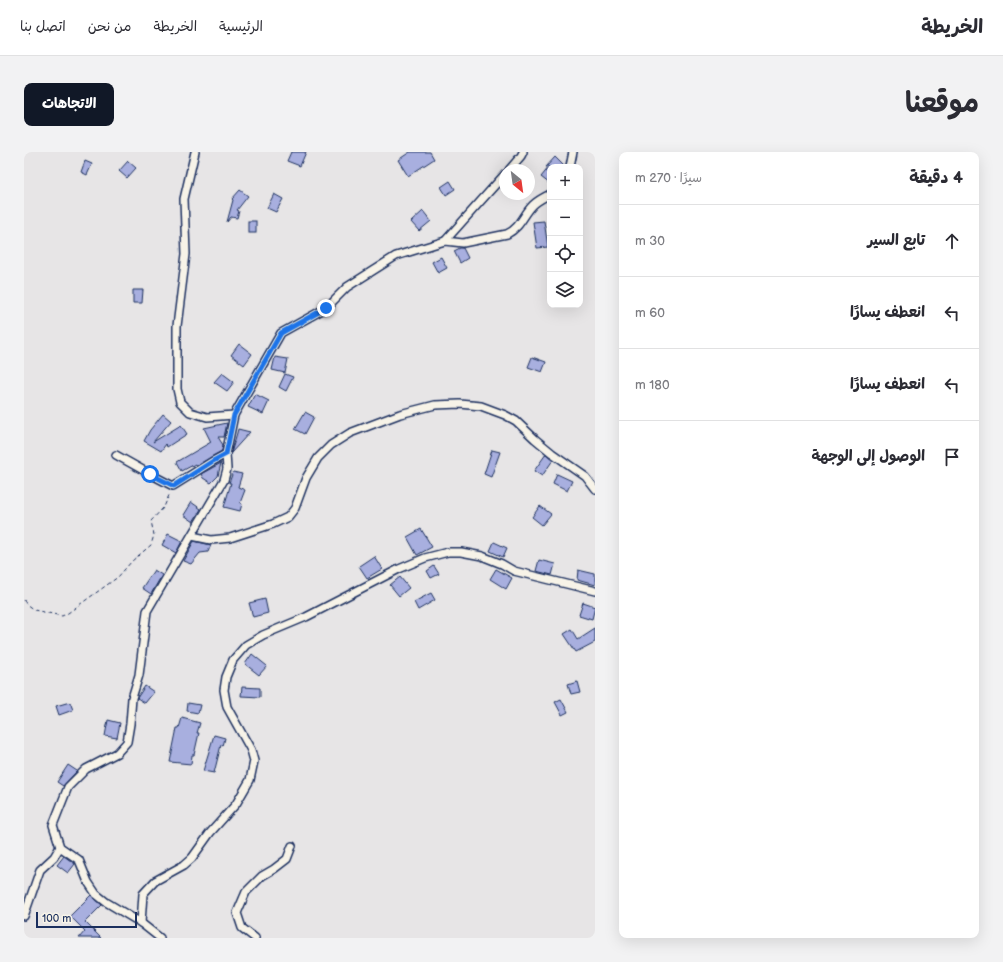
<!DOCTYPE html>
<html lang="ar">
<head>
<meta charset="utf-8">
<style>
	body { margin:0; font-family:"Balsamiq Sans","Playpen Sans Arabic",sans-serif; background:#f2f2f3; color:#2b2b33; direction:rtl }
	.controls { position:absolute; right:12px; top:12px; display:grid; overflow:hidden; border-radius:8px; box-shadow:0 4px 16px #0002 }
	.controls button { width:36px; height:36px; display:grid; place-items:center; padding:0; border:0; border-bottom:1px solid #e1e1e2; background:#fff; color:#2b2b33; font:20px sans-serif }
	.compass { position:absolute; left:475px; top:12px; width:36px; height:36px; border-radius:50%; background:#fff; box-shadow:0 4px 16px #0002; rotate:151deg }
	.scale { position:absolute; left:12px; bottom:10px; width:101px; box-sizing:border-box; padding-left:4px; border:2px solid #1b2f5e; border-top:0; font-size:11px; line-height:14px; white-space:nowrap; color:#1b2f5e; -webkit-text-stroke:3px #f7f3e8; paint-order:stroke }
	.stop { position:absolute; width:12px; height:12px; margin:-9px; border:3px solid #1a73e8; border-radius:50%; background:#fff }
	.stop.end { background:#1a73e8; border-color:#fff; box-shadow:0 1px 4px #0008 }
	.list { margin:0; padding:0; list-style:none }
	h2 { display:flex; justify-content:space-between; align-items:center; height:52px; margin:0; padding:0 16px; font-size:17px }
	h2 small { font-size:13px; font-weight:400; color:#7c7c81 }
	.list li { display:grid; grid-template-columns:26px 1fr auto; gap:12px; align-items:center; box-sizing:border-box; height:72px; padding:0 16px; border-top:1px solid #e1e1e2 }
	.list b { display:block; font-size:15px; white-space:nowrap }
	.list em { font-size:13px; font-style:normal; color:#7c7c81 }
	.icon { flex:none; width:22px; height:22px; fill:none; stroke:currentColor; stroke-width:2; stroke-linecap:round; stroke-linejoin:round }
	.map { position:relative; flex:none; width:571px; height:786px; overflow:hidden; direction:ltr; border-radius:8px }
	header { display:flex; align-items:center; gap:24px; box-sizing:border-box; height:56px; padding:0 20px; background:#fff; border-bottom:1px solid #e1e1e2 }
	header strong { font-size:19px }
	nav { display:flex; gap:22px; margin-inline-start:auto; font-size:14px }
	.intro { display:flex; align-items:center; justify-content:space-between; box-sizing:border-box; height:96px; padding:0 24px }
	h1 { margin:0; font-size:28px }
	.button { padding:10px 18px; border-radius:8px; background:#111827; color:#fff; font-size:14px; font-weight:700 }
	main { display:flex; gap:24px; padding:0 24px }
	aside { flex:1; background:#fff; border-radius:8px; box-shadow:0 4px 16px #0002 }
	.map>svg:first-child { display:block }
</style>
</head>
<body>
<header>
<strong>الخريطة</strong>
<nav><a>الرئيسية</a><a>الخريطة</a><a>من نحن</a><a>اتصل بنا</a></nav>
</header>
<div class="intro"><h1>موقعنا</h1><a class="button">الاتجاهات</a></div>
<main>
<aside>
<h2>4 دقيقة<small>سيرًا · 270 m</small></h2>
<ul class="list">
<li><svg class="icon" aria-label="ahead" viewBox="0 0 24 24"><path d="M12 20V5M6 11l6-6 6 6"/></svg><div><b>تابع السير</b></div><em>30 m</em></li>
<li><svg class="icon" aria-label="left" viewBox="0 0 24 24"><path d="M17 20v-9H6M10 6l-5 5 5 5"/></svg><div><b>انعطف يسارًا</b></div><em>60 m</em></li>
<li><svg class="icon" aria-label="left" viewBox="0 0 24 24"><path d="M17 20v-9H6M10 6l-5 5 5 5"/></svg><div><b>انعطف يسارًا</b></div><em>180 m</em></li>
<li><svg class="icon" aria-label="arrive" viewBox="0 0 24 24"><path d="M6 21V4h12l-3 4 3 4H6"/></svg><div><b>الوصول إلى الوجهة</b></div></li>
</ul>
</aside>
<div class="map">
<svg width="571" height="786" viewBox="0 0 571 786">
	<rect width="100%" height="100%" fill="#e7e5e6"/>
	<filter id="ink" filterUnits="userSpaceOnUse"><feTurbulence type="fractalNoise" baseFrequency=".025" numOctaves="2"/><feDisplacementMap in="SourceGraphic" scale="8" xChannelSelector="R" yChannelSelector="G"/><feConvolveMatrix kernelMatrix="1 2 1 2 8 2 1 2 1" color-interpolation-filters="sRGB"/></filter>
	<g filter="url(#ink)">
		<!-- building -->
		<g fill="#a8afdf" stroke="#1b2f5e">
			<polygon points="267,0 282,0 276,14 263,9"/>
			<polygon points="386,0 406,0 410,7 384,24 374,8"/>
			<polygon points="531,5 541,15 526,15 526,32 517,25 525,15 522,15"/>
			<polygon points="61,9 68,12 63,23 57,20"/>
			<polygon points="104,9 112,16 103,26 95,19"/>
			<polygon points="426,29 431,37 422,43 417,35"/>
			<polygon points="216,38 224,44 213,58 215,59 213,66 207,65 203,70 209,48 208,47"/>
			<polygon points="250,42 259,47 252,60 243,56"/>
			<polygon points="399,59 407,69 395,79 387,70"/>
			<rect x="224" y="69" width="8" height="12"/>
			<polygon points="520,69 524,95 513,96 509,70"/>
			<polygon points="436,96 439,96 444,106 436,111 430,99"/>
			<polygon points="417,105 423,116 414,121 408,110"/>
			<polygon points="109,138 119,138 118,151 109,151"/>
			<polygon points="215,192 228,202 220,213 207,203"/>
			<polygon points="251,205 264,207 261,221 248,218"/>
			<polygon points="508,205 522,210 518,220 504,215"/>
			<polygon points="198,221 210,230 203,239 190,230"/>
			<polygon points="261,222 269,225 262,239 255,235"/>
			<polygon points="231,242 245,249 239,262 224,255"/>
			<polygon points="281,260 290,265 281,282 271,277"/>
			<polygon points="139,262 147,269 129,290 157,273 163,282 143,295 142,292 137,299 120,289 126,278"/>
			<polygon points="203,271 200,285 194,285 199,293 198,299 172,314 171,312 158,319 153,310 187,290 180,276"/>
			<polygon points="214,277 226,280 207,301 213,281"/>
			<polygon points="468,298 476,300 467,325 460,322"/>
			<polygon points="522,302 529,308 518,324 510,319"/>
			<polygon points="197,311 194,324 187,331 179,326 177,322"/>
			<polygon points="209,320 218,322 214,335 221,338 216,351 218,352 216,359 200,355 207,331 205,331"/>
			<polygon points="533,322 548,329 543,339 529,332"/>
			<polygon points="167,350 177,357 169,370 159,363"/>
			<polygon points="516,354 527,362 518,373 508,365"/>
			<polygon points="397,377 408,395 393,403 383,385"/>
			<polygon points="144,382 158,389 152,401 138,393"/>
			<polygon points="170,389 187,393 184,400 176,401 167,412 159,409"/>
			<polygon points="470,390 483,396 479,405 466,399"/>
			<polygon points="350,404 358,417 343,426 335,414"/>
			<polygon points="515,408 531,412 528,423 512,419"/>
			<polygon points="410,414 415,422 407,426 403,419"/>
			<polygon points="472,417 488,426 482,437 466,427"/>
			<polygon points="130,418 138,423 127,442 118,436"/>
			<polygon points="554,418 571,422 571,433 553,428"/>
			<polygon points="376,425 385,436 375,444 366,433"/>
			<polygon points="407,441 411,448 394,458 390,450"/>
			<polygon points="241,447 244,461 229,465 225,451"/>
			<polygon points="559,451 571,455 568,467 555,463"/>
			<polygon points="571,476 571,490 552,500 540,482 548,477 554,487"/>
			<polygon points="228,502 243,514 235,523 221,512"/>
			<polygon points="553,529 556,540 547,542 544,532"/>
			<polygon points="121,534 130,540 121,551 113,546"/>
			<polygon points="218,535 236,536 236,545 217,544"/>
			<polygon points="537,547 544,560 538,563 531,550"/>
			<polygon points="46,550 49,558 35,563 32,554"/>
			<polygon points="164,551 176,553 174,561 163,559"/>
			<polygon points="158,566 176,571 173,581 175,581 170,603 168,603 167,612 146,610 153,576 155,576"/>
			<polygon points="84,568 96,571 93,586 81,584"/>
			<polygon points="190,583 201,586 199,594 197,593 190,621 179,619"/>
			<polygon points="44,613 53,619 39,634 33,630"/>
			<polygon points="40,704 51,712 44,721 33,713"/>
			<polygon points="67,743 78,753 61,770 77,786 55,786 61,779 46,764"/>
		</g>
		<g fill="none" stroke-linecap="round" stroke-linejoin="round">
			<defs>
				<g id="minor">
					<polyline points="171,0 160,47 162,102 153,174 153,237 156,250 166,260 183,265 210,263"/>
					<polyline points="546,15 549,0"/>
					<polyline points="485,18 497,4 499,0"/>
					<polyline points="421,89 481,22"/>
					<polyline points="92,303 126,322 149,334 189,309 202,302"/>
					<polyline points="168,384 187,388 206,386 249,372 264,365 271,356 282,326 294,306 307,293 326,281 376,262 411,253 436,252 457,254 481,263 492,269 511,287 528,301 561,324 571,337"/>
					<polyline points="0,764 16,718 30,705 36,695"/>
					<polyline points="117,771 119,742 131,729 160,713 168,706 186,681 212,652 226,628 230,609 227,598 203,555 200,538 202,525 209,508 222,493 239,483 282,465 375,417 401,406 424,400 437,400 458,404 478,412 490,419 571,439"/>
					<path d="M136,786L117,771L82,750L72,742L64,730L55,708L36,695L29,673L44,635L62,617L93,601L103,590L106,572L108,546L115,523L123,459L200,328L203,317L202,302L210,263L257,181L302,156L323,135L372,104L421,89L439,91L483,82C497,75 499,63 509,53C514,48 521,45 526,42"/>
					<polyline points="231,786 218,776 213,761 222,740 238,724 250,717 263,707 268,694"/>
				</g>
			</defs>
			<!-- minor casing -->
			<use href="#minor" stroke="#1b2f5e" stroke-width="10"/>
			<!-- path -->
			<polyline stroke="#1b2f5e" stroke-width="1" stroke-dasharray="4 3" stroke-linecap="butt" points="0,448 2,452 10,458 38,464 44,461 94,425 108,409 127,393 130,383 127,369 140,355 146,341"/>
			<!-- minor -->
			<use href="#minor" stroke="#f7f3e8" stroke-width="7"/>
		</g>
	</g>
	<g fill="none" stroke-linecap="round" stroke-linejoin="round" filter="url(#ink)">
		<!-- route -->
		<polyline stroke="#1a73e8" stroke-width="5" points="126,322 150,334 189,309 202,302 210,263 257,181 302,156"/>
	</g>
</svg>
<div class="controls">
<button>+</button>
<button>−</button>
<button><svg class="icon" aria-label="locate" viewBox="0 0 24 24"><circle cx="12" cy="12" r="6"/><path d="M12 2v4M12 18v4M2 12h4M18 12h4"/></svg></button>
<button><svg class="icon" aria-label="layers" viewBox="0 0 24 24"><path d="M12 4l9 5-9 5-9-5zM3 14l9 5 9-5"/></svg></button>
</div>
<svg class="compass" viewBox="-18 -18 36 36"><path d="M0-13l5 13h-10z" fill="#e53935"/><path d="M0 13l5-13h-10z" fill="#7c7c81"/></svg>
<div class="scale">100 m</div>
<div class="stop" style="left:126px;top:322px"></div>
<div class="stop end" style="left:302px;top:156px"></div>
</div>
</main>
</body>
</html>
